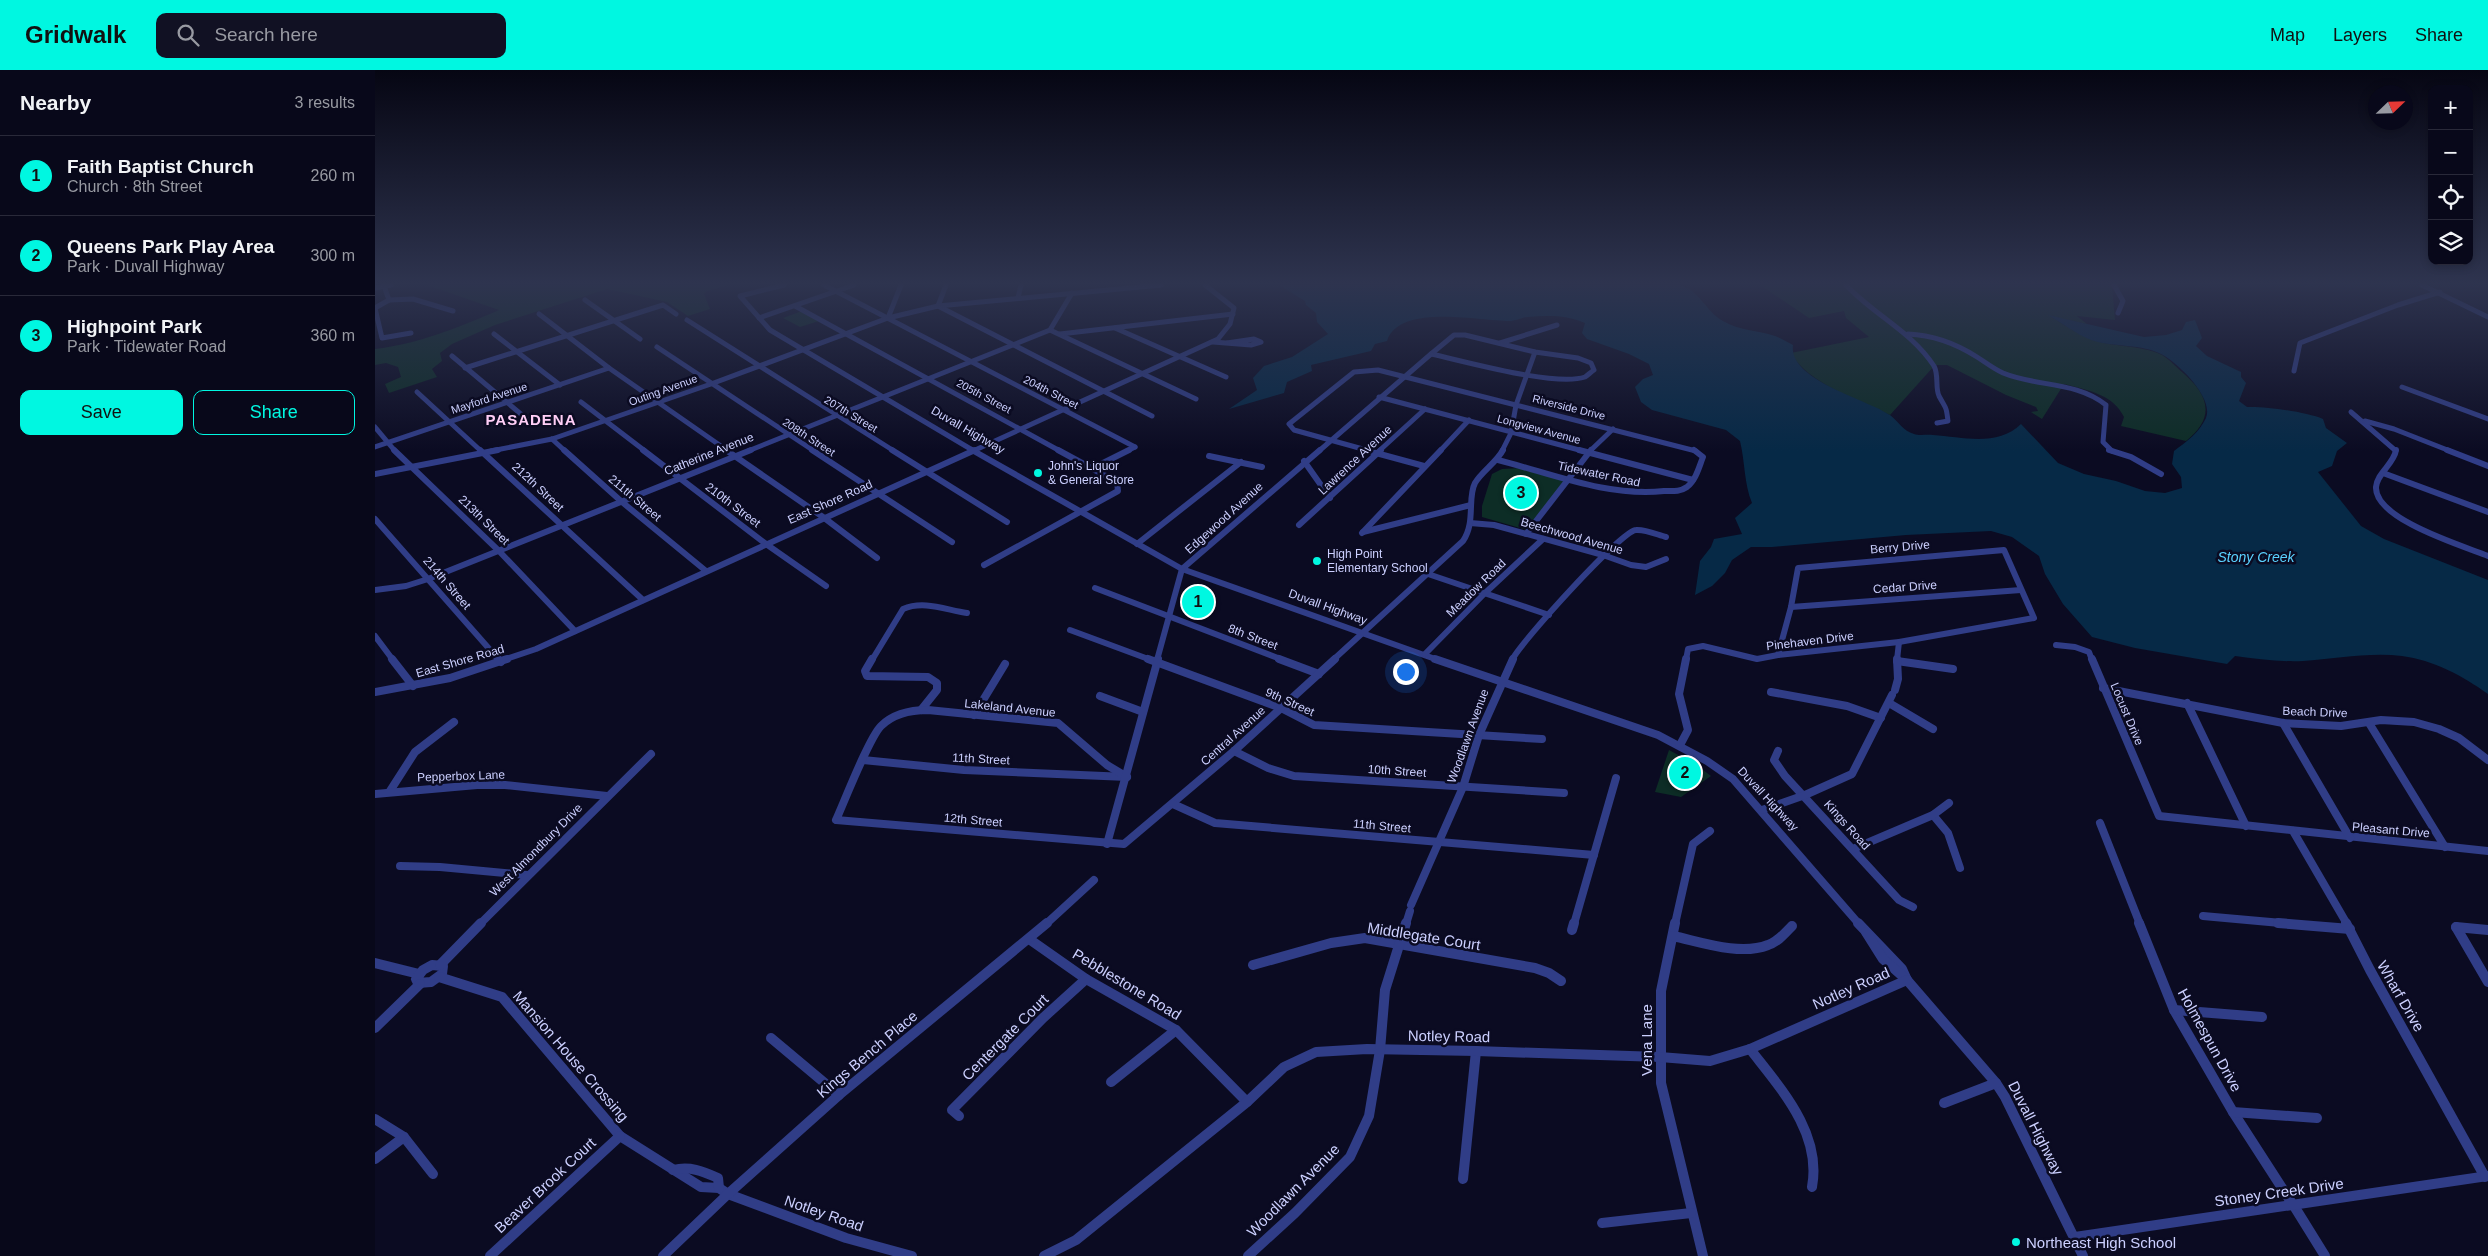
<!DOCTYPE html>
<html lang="en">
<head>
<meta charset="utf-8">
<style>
	body { margin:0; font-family:Helvetica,sans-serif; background:#111123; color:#f1f3f6 }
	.controls { position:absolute; right:15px; top:15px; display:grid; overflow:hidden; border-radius:10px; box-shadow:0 2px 8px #0003 }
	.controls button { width:45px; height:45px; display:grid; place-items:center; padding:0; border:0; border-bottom:1px solid #292939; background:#08081a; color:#f1f3f6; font:25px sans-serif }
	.compass { position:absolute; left:1993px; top:15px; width:45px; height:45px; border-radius:50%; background:#08081a; box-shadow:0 2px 8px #0003; rotate:67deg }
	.you { position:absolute; left:1030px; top:601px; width:18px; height:18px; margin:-12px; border:4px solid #fff; border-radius:50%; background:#1a73e8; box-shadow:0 0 0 8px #1a73e833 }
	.badge { display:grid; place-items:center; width:32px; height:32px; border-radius:50%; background:#00f7e1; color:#111; font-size:16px; font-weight:700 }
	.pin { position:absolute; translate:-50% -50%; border:2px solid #fff; box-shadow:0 1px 5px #0006 }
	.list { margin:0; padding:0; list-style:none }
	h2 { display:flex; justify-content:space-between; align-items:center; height:65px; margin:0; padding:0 20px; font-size:21px }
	h2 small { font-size:16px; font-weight:400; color:#989aa2 }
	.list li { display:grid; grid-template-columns:32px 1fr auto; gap:15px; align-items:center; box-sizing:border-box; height:80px; padding:0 20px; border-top:1px solid #292939 }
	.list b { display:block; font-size:19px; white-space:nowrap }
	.list p { margin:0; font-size:16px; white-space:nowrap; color:#989aa2 }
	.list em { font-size:16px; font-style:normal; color:#989aa2 }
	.actions { display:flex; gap:10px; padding:15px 20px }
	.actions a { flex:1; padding:11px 0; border:1px solid #00f7e1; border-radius:10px; text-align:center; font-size:18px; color:#00f7e1 }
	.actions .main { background:#00f7e1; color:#111 }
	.icon { flex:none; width:28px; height:28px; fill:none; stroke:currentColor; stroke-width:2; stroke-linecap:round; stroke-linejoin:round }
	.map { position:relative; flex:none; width:2113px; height:1186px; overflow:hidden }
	header { display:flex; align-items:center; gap:30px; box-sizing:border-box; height:70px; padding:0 25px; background:#00f7e1; color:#111 }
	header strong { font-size:24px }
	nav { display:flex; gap:28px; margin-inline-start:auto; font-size:18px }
	.search { width:350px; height:45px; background:#111123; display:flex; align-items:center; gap:12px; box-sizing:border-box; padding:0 18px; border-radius:10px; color:#989aa2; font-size:19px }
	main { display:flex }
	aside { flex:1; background:#08081a }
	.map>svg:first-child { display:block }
</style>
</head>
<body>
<header>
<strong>Gridwalk</strong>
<div class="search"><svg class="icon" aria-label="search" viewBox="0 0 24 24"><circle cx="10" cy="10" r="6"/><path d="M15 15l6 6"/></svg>Search here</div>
<nav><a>Map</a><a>Layers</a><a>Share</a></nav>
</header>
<main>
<aside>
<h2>Nearby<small>3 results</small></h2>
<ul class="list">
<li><span class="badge">1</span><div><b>Faith Baptist Church</b><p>Church · 8th Street</p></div><em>260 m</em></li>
<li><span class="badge">2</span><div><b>Queens Park Play Area</b><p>Park · Duvall Highway</p></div><em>300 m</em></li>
<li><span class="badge">3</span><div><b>Highpoint Park</b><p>Park · Tidewater Road</p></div><em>360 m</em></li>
</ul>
<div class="actions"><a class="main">Save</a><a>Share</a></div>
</aside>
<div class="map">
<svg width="2113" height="1186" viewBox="0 0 2113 1186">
	<rect width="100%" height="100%" fill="#0b0b22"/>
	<!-- green -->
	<g fill="#0d2d26">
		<path d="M52,215H353L332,221L329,224L335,239L313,246L292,232L232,219L120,255L77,274L65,283L67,291L57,299L62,307L14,323L10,314L26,307L23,297L11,293L0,295V279C43,274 85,257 124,240Z"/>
		<path d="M1385,215H1737L1740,250L1702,246L1712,254L1675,246C1688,254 1701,263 1715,269C1738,278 1764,274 1787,285C1794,289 1801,297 1807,302C1834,325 1841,347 1811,371L1746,356L1749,347C1738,324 1712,320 1689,314L1667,349L1656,342L1663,341L1661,337L1631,325L1572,295H1560L1515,345C1485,331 1432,313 1416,283L1494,267L1471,248L1469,241L1434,248Z"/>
		<polygon points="427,241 444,251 425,257 408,248"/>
		<polygon points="1146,398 1192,411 1152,460 1107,447 1107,436 1117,404 1127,399"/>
		<polygon points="1294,680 1320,694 1336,706 1306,727 1280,722"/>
	</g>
	<!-- water -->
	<path fill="#062946" d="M904,215H1304C1325,220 1330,241 1348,251C1365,261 1382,260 1400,266C1406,268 1412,272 1418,275C1413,310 1492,329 1515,345C1524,352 1528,361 1539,364C1545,366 1552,364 1558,365C1588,367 1623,377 1646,354L1683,393L1709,404L1741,411L1770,421L1790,423L1807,418L1806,407L1797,394L1799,381C1811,372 1824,363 1831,348C1839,328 1804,294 1788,285C1766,273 1739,278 1716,270C1701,264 1687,253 1673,245L1769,267L1791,265L1807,260L1811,252L1820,250L1827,268L1821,276L1832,286L1866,302V307L1871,313L1864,331L1872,337C1890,336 1931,342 1948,349L1951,358L1972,373L1962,381L1957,396L1943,402L1986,456L2009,469L2113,510V624C2088,606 2058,590 2027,586C1994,582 1960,589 1928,591C1905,592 1882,589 1860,586L1852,594L1760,578L1717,567L1688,534L1670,504L1664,486L1637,467L1616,461L1531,465L1397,477H1376L1357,490L1350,503L1337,516L1320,525L1325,491L1336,477L1339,469L1367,464L1360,448L1377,433C1369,414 1370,391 1365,371L1351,360L1277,340L1266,332L1260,317L1268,309L1278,305L1274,294L1254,284L1212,269L1207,263L1210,253C1192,245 1173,245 1153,247C1147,247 1141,251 1134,251C1105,251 1024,233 1012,271L1000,274L996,281L936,295L937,301L912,312L909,323L854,339L882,320L878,308L889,296L917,287L953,264L942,252L941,243L931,235L930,231Z"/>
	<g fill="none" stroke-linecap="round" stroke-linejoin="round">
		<!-- minor-far3 -->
		<g stroke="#303d87" stroke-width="5">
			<polyline points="409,215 365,226 395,260 599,381"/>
			<polyline points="449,215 760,377"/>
			<polyline points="571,215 563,236 777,346"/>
			<path d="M1471,215C1499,245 1536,261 1559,296C1564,305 1560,318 1564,326C1571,339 1571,335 1573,351L1562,353"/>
			<polyline points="1739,215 1748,231 1743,243"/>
			<polyline points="2047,215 2113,247"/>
			<polyline points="9,216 14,230 0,238 7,268 36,263"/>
			<polyline points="0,218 16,215"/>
			<polyline points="697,223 675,260 821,329"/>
			<polyline points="643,228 646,215"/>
			<polyline points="14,230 38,229 78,241"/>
			<polyline points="210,230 265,269"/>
			<polyline points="420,236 685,381"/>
			<polyline points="164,244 234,298 353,381"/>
			<polyline points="384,248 479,215"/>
			<polyline points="513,248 526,215"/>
			<polyline points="312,250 519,381"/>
			<polyline points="740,258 851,307"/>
			<polyline points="119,264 185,315"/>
			<polyline points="685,264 858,244"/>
			<path d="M1533,264C1559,265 1580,273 1602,287C1610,292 1619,299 1628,303C1662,317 1701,311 1731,335L1728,372L1737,381"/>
			<path d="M1079,265H1090L1160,282L1203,288L1216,293L1219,300C1216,302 1213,305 1210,307C1180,317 1089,291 1056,284Z"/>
			<polyline points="838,272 876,275 886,272 879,269 852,273"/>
			<polyline points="1125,273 1182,255"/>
			<polyline points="282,277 439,381"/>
			<polyline points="77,286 153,350"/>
			<polyline points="90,298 288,235 301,244"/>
			<polyline points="1919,301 1925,273 2023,235 2065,222"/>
			<polyline points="2027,317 2113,349"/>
			<polyline points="42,322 106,381"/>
			<polyline points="1004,327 1208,381"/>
			<polyline points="206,332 270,381"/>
			<polyline points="1976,342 2021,381"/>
			<polyline points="1990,351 2019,359 2075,381"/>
			<polyline points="0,357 20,381"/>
			<polyline points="177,369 190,381"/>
			<polyline points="0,377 234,298"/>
			<polyline points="116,381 177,369 336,314 513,248 563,236 786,215"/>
			<polyline points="373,381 675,260"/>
			<polyline points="598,381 843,269 855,254 859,238 830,215"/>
			<polyline points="752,381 760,377"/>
			<polyline points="944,381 1056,284"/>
			<polyline points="995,381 919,360 914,354 979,302 1003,300 1321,381"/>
			<polyline points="1004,381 1050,339"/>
			<polyline points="1065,381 1094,350"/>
			<polyline points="1127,381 1136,363 1141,335 1160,282"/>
			<polyline points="1215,381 1238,359"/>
		</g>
		<!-- minor-far2 -->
		<g stroke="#303d87" stroke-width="6">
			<polyline points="19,380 124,481 200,561"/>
			<polyline points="105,380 268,530"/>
			<polyline points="189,380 247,432 331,501"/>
			<polyline points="268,380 391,474 451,516"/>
			<polyline points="351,380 448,447 502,488"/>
			<polyline points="437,380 577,472"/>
			<polyline points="517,380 632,452"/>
			<polyline points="597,380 807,499 1063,590"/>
			<polyline points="990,380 1049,396"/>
			<polyline points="1204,380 1318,410"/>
			<polyline points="1734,380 1756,387 1786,404"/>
			<path d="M2021,380C2019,394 2002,403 2001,417C1999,449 2088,476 2113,486"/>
			<polyline points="2072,380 2113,396"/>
			<polyline points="834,386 887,397"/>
			<path d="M1123,390C1178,404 1232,427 1289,421C1297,421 1305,422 1312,417C1321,410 1324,397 1328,387L1319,380"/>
			<polyline points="929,391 955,428"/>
			<polyline points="718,398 754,380"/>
			<polyline points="2008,403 2113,442"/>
			<polyline points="0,404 123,380"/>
			<polyline points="0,449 124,590"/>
			<polyline points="1095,453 1119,455 1228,485 1256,495 1271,497 1291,489"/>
			<polyline points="924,455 1006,380"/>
			<polyline points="988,462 1096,435"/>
			<polyline points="987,463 1066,380"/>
			<polyline points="1151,464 1216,380"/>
			<polyline points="762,474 866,392"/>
			<polygon points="1629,480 1659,548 1524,572 1403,585 1416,537 1423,498"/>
			<polyline points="609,495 743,421 742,412 683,380"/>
			<polyline points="1053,504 1174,545"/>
			<polyline points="720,518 908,590"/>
			<polyline points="0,520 31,516 53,509 376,380"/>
			<polyline points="1416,537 1646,520"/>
			<polyline points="695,560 776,590"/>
			<polyline points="0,566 18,590"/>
			<polyline points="1681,575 1700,577 1714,582 1717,590"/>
			<polyline points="1050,584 1109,524 1168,469"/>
			<polyline points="128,590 161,579 600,380"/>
			<path d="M497,590L528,539C549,530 571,540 592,543"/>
			<polyline points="782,590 807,499 945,380"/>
			<path d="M958,590L1088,471C1101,452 1092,428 1100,413C1107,401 1121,393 1128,380"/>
			<path d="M1137,590C1145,573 1246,461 1261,460C1270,459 1283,465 1291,467"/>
			<polyline points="1311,590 1313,579 1328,576 1382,589 1403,585"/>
			<polyline points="1522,590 1524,572"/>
		</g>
		<!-- minor-far1 -->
		<g stroke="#303d87" stroke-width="8">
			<polyline points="17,589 38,616"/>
			<polyline points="123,589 126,592"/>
			<polyline points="497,589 490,601 492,606 553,607 562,613 562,620 546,640"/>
			<polyline points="773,589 906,638 939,655 1167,669"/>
			<polyline points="904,589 944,604"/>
			<polyline points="1060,589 1283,665 1332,691 1358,709 1484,854"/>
			<polyline points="1717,589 1784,746 2113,781"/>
			<polyline points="1522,591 1578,599"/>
			<polyline points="1728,618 1908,653 1966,656 2006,650 2039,652 2064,659 2084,668 2113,690"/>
			<polyline points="1520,620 1523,609 1522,589"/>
			<polyline points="0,622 75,608 132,589"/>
			<polyline points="1396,622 1472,636 1506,648"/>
			<polyline points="725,626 768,642"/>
			<polyline points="1514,633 1558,659"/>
			<polyline points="1812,633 1871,756"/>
			<polyline points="599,645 630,594"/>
			<polyline points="1908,653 1975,768"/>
			<polyline points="1994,653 2070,777"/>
			<polyline points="1305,675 1313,660 1304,624 1311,589"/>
			<polyline points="859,681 893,698 919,706 1189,723"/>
			<polyline points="1403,681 1399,690 1410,706 1524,830 1538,837"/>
			<polyline points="488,690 589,700 752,707"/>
			<path d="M752,707L732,695L683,653L553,640C536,640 519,643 506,656C494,668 470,730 461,750L749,774L859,681L960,589"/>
			<polyline points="15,721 40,682 79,652"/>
			<polyline points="0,724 102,715 130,715 232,726"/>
			<polyline points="798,734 840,753 1219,785"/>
			<polyline points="1387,740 1430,725 1477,704 1517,625"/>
			<polyline points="1558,745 1573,763 1585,798"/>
			<polyline points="1725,753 1765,854"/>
			<polyline points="1918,761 1972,854"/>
			<polyline points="732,774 783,589"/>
			<polyline points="1478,779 1558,745 1574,733"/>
			<polyline points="25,796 65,797 152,805"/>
			<polyline points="1036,835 1088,717 1104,665 1138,589"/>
			<polyline points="1828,846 1917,854"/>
			<polyline points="105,854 276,684"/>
			<polyline points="671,854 719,810"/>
			<polyline points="1031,854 1035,841"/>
			<polyline points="1199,854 1241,708"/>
			<polyline points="1300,854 1318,774 1335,761"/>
		</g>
		<!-- minor -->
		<g stroke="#303d87" stroke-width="10">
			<polyline points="1300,853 1286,921 1286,1013 1328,1186"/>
			<polyline points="1483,853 1527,899 1532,910"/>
			<polyline points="1764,853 1799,940 1858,1042 1918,1135"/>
			<polyline points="1903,853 1975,859"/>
			<polyline points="1971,853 1995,900 2110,1107"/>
			<polyline points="2081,857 2113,912"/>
			<polyline points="2081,857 2113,860"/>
			<polyline points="1197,860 1199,853"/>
			<polyline points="1491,862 1508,889 1532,910 1621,1013 1630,1027 1708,1186"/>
			<path d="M1298,866C1326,872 1365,886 1393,875C1403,872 1410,863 1417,856"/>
			<polyline points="654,869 711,909 801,960 872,1032"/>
			<polyline points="0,893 44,904"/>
			<polygon points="57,895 68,896 67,904 56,912 43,913 41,909 48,900"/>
			<polyline points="65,895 106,853"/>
			<polyline points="878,895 956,873 990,868 1160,898 1174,903 1186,911"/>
			<polyline points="64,907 127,927 245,1066 326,1117 344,1118 353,1124 471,1168 537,1186"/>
			<polyline points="1799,940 1887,947"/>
			<polyline points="0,958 45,914"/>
			<polyline points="396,968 464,1025"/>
			<path d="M1375,979C1406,1019 1447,1063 1437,1117"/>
			<polyline points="736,1012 801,960"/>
			<polyline points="1569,1033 1621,1013"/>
			<polyline points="1858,1042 1942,1048"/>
			<polyline points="584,1046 577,1040 668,948 711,909"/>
			<polyline points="0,1049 29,1067 58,1104"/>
			<polyline points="0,1089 29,1067"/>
			<path d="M298,1100C315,1096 327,1101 343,1108L344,1118"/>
			<polyline points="1088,1109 1101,981"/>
			<polyline points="1919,1136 1950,1186"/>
			<polyline points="1227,1153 1316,1143"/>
			<polyline points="1700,1167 2113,1106"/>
			<polyline points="115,1186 245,1066"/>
			<polyline points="288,1186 353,1124 464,1025 672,853"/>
			<polyline points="669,1186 701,1170 872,1032 909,997 941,982 992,979 1101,981 1285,987 1335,991 1375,979 1532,910"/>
			<polyline points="873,1186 920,1143 975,1087 994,1046 1005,980 1010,920 1031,853"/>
		</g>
	</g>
	<!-- sky -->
	<linearGradient id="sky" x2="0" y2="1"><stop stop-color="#060613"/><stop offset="0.56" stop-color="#2e344f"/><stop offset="1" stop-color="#2e344f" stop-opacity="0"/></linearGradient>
	<rect width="2113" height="381" fill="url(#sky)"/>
	<!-- markers -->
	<g fill="#00f7e1" stroke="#0b0b22" stroke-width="2">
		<circle cx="663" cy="403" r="5"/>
		<circle cx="942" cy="491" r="5"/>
		<circle cx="1641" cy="1172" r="5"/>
	</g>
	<g text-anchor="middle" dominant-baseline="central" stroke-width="5" stroke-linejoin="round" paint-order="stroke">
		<!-- far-street labels -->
		<g font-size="11" fill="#ccd0ff" stroke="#0b0b22">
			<text transform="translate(288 320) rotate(-20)">Outing Avenue</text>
			<text transform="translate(676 322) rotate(27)">204th Street</text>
			<text transform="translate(609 326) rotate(28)">205th Street</text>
			<text transform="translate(114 328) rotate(-18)">Mayford Avenue</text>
			<text transform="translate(1194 337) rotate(14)">Riverside Drive</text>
			<text transform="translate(476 344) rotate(31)">207th Street</text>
			<text transform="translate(1164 359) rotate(15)">Longview Avenue</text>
			<text transform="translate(434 367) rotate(33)">208th Street</text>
		</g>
		<!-- street labels -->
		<g font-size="12" fill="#ccd0ff" stroke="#0b0b22">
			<text transform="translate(593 360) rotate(30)">Duvall Highway</text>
			<text transform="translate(334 384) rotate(-22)">Catherine Avenue</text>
			<text transform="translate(980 390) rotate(-43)">Lawrence Avenue</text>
			<text transform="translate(1224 404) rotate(12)">Tidewater Road</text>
			<text transform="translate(163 417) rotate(43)">212th Street</text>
			<text transform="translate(260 428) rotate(40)">211th Street</text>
			<text transform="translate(455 432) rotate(-24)">East Shore Road</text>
			<text transform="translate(358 435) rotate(37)">210th Street</text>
			<text transform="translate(849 448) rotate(-42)">Edgewood Avenue</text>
			<text transform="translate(109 450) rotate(44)">213th Street</text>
			<text transform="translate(1197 466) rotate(16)">Beechwood Avenue</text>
			<text transform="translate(1525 477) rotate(-5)">Berry Drive</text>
			<text transform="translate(72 513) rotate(49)">214th Street</text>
			<text transform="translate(1530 517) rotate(-4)">Cedar Drive</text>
			<text transform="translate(1101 518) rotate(-44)">Meadow Road</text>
			<text transform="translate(953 537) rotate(20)">Duvall Highway</text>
			<text transform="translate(878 567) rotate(21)">8th Street</text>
			<text transform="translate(1435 571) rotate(-7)">Pinehaven Drive</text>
			<text transform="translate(85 591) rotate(-16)">East Shore Road</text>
			<text transform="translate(915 632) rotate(24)">9th Street</text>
			<text transform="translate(635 638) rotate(6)">Lakeland Avenue</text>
			<text transform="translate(1940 642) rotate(2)">Beach Drive</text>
			<text transform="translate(1752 644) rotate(67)">Locust Drive</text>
			<text transform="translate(858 666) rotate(-42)">Central Avenue</text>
			<text transform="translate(1093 666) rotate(-70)">Woodlawn Avenue</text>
			<text transform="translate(606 689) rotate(3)">11th Street</text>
			<text transform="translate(1022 701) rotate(4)">10th Street</text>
			<text transform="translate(86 706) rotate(-2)">Pepperbox Lane</text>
			<text transform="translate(1393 729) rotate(47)">Duvall Highway</text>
			<text transform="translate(598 750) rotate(5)">12th Street</text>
			<text transform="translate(1472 755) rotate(48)">Kings Road</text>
			<text transform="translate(1007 756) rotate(5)">11th Street</text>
			<text transform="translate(2016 760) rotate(5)">Pleasant Drive</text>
			<text transform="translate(161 780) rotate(-45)">West Almondbury Drive</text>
		</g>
		<!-- poi labels -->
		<g font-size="12" fill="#ccd0ff" stroke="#0b0b22" text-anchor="start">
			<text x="673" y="396">John's Liquor<tspan x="673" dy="14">&amp; General Store</tspan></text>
			<text x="952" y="484">High Point<tspan x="952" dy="14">Elementary School</tspan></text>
		</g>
		<!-- water labels -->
		<g font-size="14" font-style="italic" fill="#5ad2ff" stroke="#0b0b22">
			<text x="1881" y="487">Stony Creek</text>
		</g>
		<!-- far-district labels -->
		<g font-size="15" font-weight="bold" letter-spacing="1" fill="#ffcef6" stroke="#0b0b22">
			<text x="156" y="349">PASADENA</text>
		</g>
		<!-- near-street labels -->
		<g font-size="15" fill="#ccd0ff" stroke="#0b0b22">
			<text transform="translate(1049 866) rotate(9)">Middlegate Court</text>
			<text transform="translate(752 914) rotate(31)">Pebblestone Road</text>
			<text transform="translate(1476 918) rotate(-24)">Notley Road</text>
			<text transform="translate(2026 926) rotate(60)">Wharf Drive</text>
			<text transform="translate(1074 966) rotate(1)">Notley Road</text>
			<text transform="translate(630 967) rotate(-45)">Centergate Court</text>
			<text transform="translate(1271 970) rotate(-90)">Vena Lane</text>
			<text transform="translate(1835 970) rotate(61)">Holmespun Drive</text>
			<text transform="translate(492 984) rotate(-40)">Kings Bench Place</text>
			<text transform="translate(196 986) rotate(49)">Mansion House Crossing</text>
			<text transform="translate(1661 1058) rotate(63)">Duvall Highway</text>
			<text transform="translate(170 1115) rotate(-43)">Beaver Brook Court</text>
			<text transform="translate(918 1120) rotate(-45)">Woodlawn Avenue</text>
			<text transform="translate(1904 1122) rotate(-8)">Stoney Creek Drive</text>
			<text transform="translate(449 1143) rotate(19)">Notley Road</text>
		</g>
		<!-- near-poi labels -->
		<g font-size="15" fill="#ccd0ff" stroke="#0b0b22" text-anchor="start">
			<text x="1651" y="1172">Northeast High School</text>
		</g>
	</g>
</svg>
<div class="controls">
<button>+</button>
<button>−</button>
<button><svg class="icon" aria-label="locate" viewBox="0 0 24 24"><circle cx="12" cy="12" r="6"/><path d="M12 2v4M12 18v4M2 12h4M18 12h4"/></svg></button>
<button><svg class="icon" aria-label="layers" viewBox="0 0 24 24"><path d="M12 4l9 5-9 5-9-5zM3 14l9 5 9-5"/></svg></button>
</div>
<svg class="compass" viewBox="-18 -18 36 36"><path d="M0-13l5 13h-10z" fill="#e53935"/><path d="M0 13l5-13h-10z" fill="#989aa2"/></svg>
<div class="you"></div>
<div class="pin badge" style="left:823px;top:532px">1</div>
<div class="pin badge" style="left:1310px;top:703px">2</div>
<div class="pin badge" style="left:1146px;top:423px">3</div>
</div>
</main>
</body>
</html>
